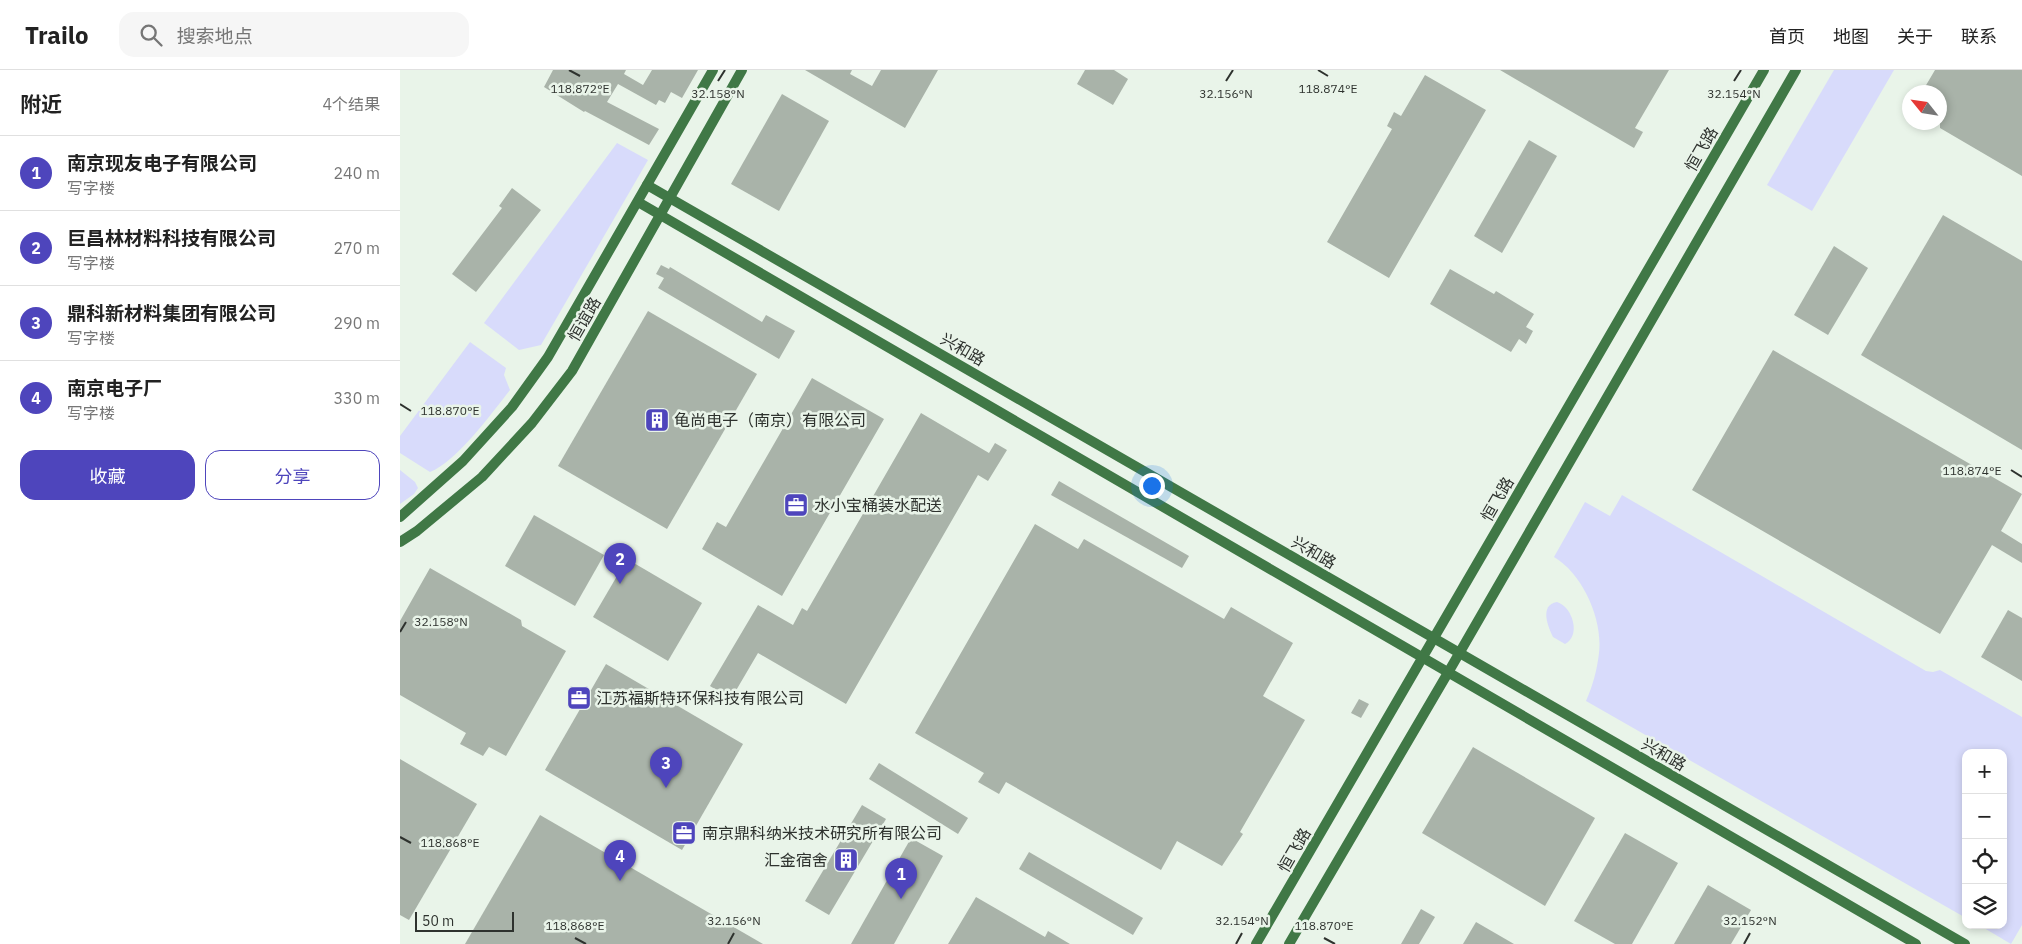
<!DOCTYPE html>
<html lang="zh">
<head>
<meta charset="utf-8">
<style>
	body { margin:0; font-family:"IBM Plex Sans","Noto Sans SC",sans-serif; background:#f6f6f6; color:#222 }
	.controls { position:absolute; right:15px; bottom:15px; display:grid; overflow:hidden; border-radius:10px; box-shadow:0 2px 8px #0003 }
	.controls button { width:45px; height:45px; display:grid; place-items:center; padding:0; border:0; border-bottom:1px solid #e0e0e0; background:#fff; color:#222; font:25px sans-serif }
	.compass { position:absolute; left:1502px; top:15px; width:45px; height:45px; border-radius:50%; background:#fff; box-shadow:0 2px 8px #0003; rotate:300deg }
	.scale { position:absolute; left:15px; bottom:12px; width:99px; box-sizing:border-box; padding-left:5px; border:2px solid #2e322e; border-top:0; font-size:14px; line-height:18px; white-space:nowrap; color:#2e322e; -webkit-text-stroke:4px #e9f4e9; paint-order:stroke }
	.you { position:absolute; left:751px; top:415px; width:18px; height:18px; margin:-12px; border:4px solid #fff; border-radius:50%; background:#1a73e8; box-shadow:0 0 0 8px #1a73e833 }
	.badge { display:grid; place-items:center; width:32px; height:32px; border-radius:50%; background:#4e45bc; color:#fff; font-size:16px; font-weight:700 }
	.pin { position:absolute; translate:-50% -41px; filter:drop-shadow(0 1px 2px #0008) }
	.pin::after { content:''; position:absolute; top:26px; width:18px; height:15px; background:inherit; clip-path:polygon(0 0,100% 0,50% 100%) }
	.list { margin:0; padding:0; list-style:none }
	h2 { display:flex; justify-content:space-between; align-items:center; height:65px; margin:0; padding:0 20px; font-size:21px }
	h2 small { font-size:16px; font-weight:400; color:#767676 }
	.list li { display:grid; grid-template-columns:32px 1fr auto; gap:15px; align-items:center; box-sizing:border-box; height:75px; padding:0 20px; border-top:1px solid #e0e0e0 }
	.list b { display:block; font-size:19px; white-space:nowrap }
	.list p { margin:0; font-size:16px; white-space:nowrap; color:#767676 }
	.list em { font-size:16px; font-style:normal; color:#767676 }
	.actions { display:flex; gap:10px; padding:15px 20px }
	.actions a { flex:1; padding:11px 0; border:1px solid #4e45bc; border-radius:15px; text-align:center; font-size:18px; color:#4e45bc }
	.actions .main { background:#4e45bc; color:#fff }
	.icon { flex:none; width:28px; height:28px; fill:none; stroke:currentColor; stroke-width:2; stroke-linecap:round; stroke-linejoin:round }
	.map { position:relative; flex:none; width:1622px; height:874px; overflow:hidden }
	header { display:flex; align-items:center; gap:30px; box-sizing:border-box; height:70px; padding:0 25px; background:#fff; border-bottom:1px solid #e0e0e0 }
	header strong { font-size:24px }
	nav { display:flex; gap:28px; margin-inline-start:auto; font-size:18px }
	.search { width:350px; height:45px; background:#f6f6f6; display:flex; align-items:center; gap:12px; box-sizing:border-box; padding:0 18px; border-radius:15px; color:#767676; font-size:19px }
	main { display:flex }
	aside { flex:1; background:#fff }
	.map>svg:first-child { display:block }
</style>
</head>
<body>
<header>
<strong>Trailo</strong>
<div class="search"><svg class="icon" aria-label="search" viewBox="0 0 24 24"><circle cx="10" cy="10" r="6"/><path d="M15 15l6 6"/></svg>搜索地点</div>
<nav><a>首页</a><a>地图</a><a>关于</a><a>联系</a></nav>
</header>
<main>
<aside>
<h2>附近<small>4个结果</small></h2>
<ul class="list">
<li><span class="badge">1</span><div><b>南京现友电子有限公司</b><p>写字楼</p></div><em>240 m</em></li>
<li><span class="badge">2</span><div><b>巨昌林材料科技有限公司</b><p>写字楼</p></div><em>270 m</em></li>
<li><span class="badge">3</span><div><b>鼎科新材料集团有限公司</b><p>写字楼</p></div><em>290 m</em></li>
<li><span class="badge">4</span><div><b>南京电子厂</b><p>写字楼</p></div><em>330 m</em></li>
</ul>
<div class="actions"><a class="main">收藏</a><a>分享</a></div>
</aside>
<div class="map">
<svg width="1622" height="874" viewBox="0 0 1622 874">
	<rect width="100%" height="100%" fill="#e9f4e9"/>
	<!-- green -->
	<g fill="#d8dbfb">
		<polygon points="1434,0 1494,0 1412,141 1367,115"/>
		<polygon points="217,73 248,90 141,275 119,280 84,253"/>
		<path d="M70,272L106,298L104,305L110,320C92,343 56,392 30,402L0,383V366Z"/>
		<polygon points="0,400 15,412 18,418 14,424 0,434"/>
		<path d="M1222,425L1526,601L1533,602L1540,600L1622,647V855L1611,874L1579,855H1603V683H1566V848L1186,631C1193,615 1197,600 1199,583C1203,550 1183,504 1154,487L1185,432L1210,446Z"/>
		<path d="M1157,532C1173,537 1181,566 1165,574L1153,567C1148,557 1139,535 1157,532Z"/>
	</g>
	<!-- building -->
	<g fill="#a9b3a9">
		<polygon points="153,0 226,0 224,4 243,15 252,0 298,0 282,28 271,22 265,33 259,30 256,35 218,14 207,32 259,59 249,75 185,41 184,42 144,17"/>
		<polygon points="405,0 452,0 450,4 472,16 481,0 538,0 505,58"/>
		<polygon points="685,0 714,0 728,9 713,35 677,14"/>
		<polygon points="1100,0 1269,0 1235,58 1243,62 1234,78"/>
		<polygon points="1535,0 1622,0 1622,106 1540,58 1540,22 1522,22"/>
		<polygon points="1025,5 1086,40 989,208 927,172 992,59 987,56 994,42 1001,46"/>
		<polygon points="382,24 429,51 379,141 331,114"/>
		<polygon points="1129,70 1157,86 1102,183 1074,166"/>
		<polygon points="112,118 141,140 76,222 52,204 102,138 99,136"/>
		<polygon points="1543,145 1622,191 1622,380 1461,285"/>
		<polygon points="1434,176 1468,198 1428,265 1394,245"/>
		<polygon points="261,195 269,199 270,197 362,252 366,245 395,261 379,289 258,218 264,208 256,204"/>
		<polygon points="1050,199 1094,224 1096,221 1134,244 1126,257 1133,261 1126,274 1119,269 1111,282 1030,234"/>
		<polygon points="248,241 357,304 267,459 158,396"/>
		<polygon points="1373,280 1622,424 1601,461 1622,474 1622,493 1592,475 1540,564 1292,420"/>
		<polygon points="412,308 484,349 382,526 302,479 317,452 326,457"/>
		<polygon points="521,343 589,383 595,373 607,380 588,411 578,405 446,634 358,583 331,629 310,616 358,535 393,555 402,538 407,541"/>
		<polygon points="659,411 789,486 782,498 651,425"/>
		<polygon points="134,445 204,485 175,536 105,496"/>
		<polygon points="635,454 678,479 684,469 824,549 831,537 893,573 863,626 905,650 840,762 843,764 822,796 777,771 761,800 606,712 599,724 578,712 584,703 515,663"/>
		<polygon points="227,489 302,533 268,591 193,547"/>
		<polygon points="30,498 121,550 122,556 166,581 106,686 89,677 83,686 60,674 66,663 0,625 0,551"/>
		<polygon points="1608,540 1622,548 1622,611 1581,587"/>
		<polygon points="206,594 343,674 282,780 145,700"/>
		<polygon points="959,629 969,634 961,648 951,643"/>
		<polygon points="1073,677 1195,748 1145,836 1022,763"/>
		<polygon points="0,689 77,734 9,850 0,845"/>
		<polygon points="479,693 568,748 558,764 469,709"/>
		<polygon points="462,735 486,749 429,845 405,831"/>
		<polygon points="140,745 363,874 65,874"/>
		<polygon points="1225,763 1278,793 1232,874 1215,874 1174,851"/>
		<polygon points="511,768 543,786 494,874 451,874"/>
		<polygon points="629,782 743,848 733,865 619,799"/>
		<polygon points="1308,815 1351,840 1331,874 1274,874"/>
		<polygon points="576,827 645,867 648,861 670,874 548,874"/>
		<polygon points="1021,839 1035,847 1019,874 1001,874"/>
		<polygon points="1076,852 1114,874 1063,874"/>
	</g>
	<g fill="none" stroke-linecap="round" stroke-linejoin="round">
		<!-- secondary -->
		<g stroke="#407846" stroke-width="10">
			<polyline points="247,115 1565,874"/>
			<polyline points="238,132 1516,874"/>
			<polyline points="0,447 63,391 112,337 148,287 313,0"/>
			<polyline points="0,472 17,461 82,407 132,353 172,301 342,0"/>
			<polyline points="856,874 1364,0"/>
			<polyline points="889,874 1049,601 1396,0"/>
		</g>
	</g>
	<!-- ticks -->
	<path fill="none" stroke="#2e322e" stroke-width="2" d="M169,0L180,6M918,0L928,6M318,11L325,0M826,11L833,0M1334,11L1341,0M0,334L11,341M1611,400L1622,407M0,562L6,552M0,767L11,773M175,868L186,874M924,868L935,874M328,874L334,863M836,874L842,863M1344,874L1350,863"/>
	<!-- icons -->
	<defs>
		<symbol id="building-square" viewBox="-11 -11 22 22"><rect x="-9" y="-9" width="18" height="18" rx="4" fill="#4e45bc" stroke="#e9f4e9"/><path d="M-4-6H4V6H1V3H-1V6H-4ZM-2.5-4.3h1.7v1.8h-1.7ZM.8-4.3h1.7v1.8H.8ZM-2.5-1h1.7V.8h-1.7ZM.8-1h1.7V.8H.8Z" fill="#fff"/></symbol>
		<symbol id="office-square" viewBox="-11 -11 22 22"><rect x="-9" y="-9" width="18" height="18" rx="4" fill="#4e45bc" stroke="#e9f4e9"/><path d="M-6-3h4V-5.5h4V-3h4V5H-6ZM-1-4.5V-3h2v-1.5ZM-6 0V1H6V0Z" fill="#fff"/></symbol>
	</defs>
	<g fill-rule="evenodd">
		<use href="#building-square" x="243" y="336" width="28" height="28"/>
		<use href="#office-square" x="382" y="421" width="28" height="28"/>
		<use href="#office-square" x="165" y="614" width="28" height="28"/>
		<use href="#office-square" x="270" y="749" width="28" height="28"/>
		<use href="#building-square" x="432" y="776" width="28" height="28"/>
	</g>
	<g text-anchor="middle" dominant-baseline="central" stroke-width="5" stroke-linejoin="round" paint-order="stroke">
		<!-- street labels -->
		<g font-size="16" fill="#2e322e" stroke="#e9f4e9">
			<text transform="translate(1301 79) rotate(-60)">恒飞路</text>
			<text transform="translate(184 249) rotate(-60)">恒谊路</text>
			<text transform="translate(563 279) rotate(30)">兴和路</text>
			<text transform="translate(1097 429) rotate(-60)">恒飞路</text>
			<text transform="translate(914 482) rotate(30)">兴和路</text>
			<text transform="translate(1264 684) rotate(30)">兴和路</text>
			<text transform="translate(894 780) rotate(-60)">恒飞路</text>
		</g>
		<!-- poi labels -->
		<g font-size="16" fill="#2e322e" stroke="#e9f4e9" text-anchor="start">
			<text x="274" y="350">龟尚电子（南京）有限公司</text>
			<text x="414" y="435">水小宝桶装水配送</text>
			<text x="196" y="628">江苏福斯特环保科技有限公司</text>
			<text x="302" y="763">南京鼎科纳米技术研究所有限公司</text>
			<text x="428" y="790" text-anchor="end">汇金宿舍</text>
		</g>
	</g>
	<g font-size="12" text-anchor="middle" fill="#2e322e" stroke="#e9f4e9" stroke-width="5" stroke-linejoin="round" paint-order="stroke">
		<text x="180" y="23">118.872°E</text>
		<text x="928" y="23">118.874°E</text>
		<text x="318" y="28">32.158°N</text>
		<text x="826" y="28">32.156°N</text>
		<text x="1334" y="28">32.154°N</text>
		<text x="50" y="345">118.870°E</text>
		<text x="1572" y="405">118.874°E</text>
		<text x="41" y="556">32.158°N</text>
		<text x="50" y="777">118.868°E</text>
		<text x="334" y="855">32.156°N</text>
		<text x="842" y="855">32.154°N</text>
		<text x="1350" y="855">32.152°N</text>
		<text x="175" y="860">118.868°E</text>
		<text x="924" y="860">118.870°E</text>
	</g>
</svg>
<div class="controls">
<button>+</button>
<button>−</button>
<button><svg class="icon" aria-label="locate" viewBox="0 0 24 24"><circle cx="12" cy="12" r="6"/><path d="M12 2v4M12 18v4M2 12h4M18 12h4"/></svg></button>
<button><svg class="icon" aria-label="layers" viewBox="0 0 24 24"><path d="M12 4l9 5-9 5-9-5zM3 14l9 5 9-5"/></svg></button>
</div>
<svg class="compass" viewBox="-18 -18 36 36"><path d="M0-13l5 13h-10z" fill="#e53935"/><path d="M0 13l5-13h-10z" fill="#767676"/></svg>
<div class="scale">50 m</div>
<div class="you"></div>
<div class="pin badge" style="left:501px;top:829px">1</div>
<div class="pin badge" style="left:220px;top:514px">2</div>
<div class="pin badge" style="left:266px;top:718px">3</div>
<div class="pin badge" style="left:220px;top:811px">4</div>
</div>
</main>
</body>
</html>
